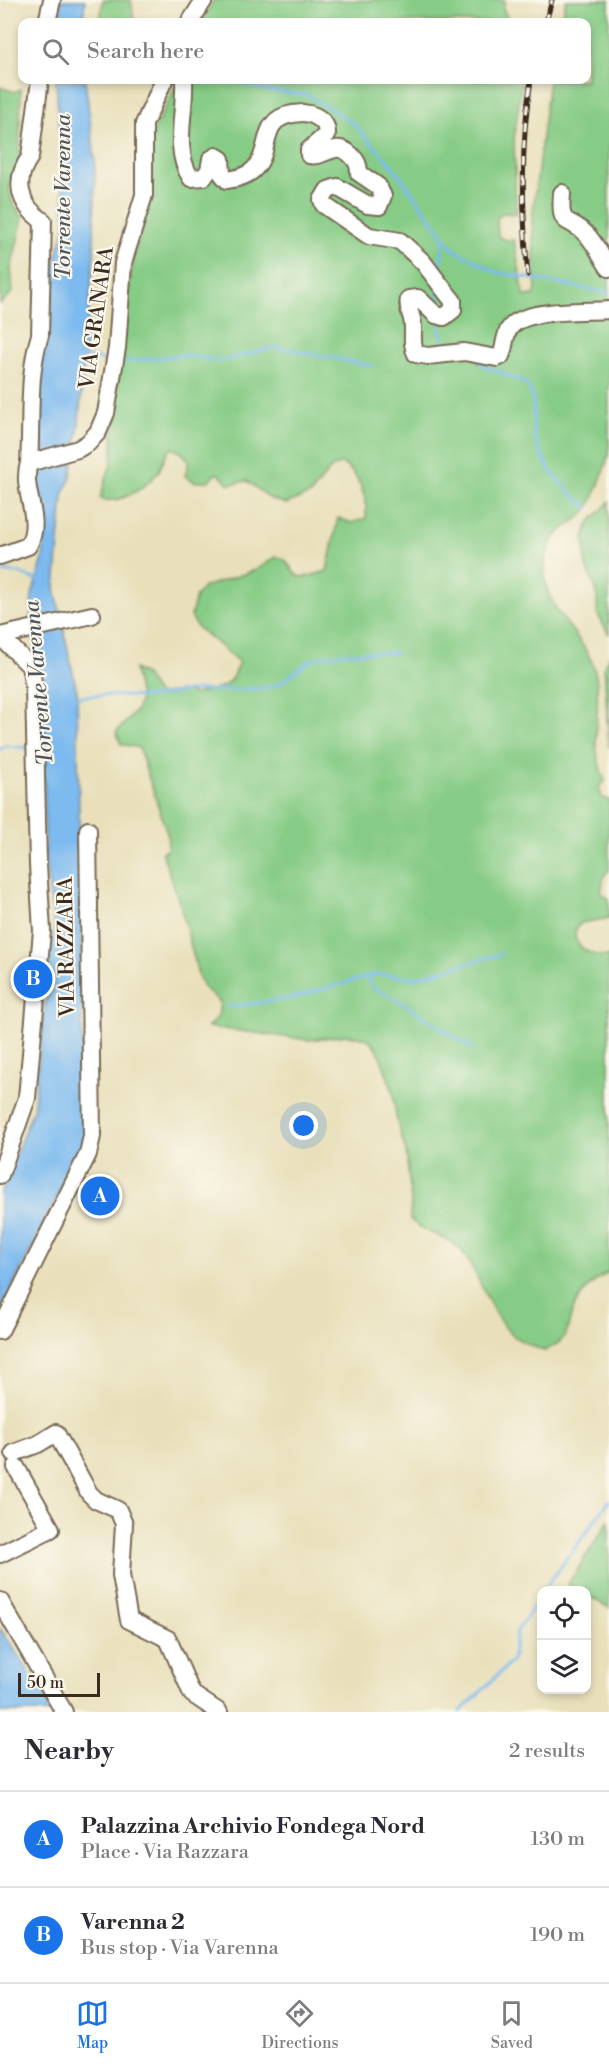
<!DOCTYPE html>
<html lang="en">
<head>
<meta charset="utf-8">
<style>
	body { margin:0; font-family:"Libre Bodoni",serif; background:#f2f2f3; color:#2b2b33 }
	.controls { position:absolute; right:18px; bottom:18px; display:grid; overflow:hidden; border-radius:12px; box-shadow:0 3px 9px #0003 }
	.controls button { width:54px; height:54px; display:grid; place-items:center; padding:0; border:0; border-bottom:2px solid #e1e1e2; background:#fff; color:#2b2b33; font:30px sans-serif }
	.scale { position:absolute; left:18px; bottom:15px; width:82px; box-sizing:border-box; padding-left:6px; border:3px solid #3b2a1e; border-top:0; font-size:16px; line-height:21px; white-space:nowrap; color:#3b2a1e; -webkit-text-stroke:4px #fbf7ec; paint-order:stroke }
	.you { position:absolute; left:304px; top:1126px; width:21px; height:21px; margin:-15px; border:4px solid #fff; border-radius:50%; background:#1a73e8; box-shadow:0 0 0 9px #1a73e833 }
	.badge { display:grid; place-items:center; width:39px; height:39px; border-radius:50%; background:#1a73e8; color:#fff; font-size:20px; font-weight:700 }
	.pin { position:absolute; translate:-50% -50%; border:3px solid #fff; box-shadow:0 2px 6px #0006 }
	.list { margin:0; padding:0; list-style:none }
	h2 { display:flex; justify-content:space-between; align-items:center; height:78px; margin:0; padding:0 24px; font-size:26px }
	h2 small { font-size:20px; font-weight:400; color:#7c7c81 }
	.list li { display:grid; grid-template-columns:39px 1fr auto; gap:18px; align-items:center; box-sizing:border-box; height:96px; padding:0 24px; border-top:2px solid #e1e1e2 }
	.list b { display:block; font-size:22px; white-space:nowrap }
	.list p { margin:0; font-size:20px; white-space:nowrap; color:#7c7c81 }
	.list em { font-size:20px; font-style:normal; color:#7c7c81 }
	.icon { flex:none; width:33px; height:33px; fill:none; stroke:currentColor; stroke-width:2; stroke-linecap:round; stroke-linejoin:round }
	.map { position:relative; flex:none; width:609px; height:1712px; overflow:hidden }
	.search { position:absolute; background:#fff; box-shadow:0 3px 9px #0003; left:18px; right:18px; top:18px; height:66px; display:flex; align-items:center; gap:15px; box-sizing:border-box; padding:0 21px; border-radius:12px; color:#7c7c81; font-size:22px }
	.sheet { height:270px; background:#fff }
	nav { display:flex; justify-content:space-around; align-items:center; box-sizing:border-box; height:84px; border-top:2px solid #e1e1e2; background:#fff; font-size:16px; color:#7c7c81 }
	nav a { display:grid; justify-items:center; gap:3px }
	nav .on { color:#1a73e8 }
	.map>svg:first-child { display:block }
</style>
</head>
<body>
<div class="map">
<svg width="609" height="1712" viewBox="0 0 609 1712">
	<rect width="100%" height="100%" fill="#fbf7ec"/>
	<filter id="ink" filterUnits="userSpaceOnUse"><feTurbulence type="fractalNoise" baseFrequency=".0167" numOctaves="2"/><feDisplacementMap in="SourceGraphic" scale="12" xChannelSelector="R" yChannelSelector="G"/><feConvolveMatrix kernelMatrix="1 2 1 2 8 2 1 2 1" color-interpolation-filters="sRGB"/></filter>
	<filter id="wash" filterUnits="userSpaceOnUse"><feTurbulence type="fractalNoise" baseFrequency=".008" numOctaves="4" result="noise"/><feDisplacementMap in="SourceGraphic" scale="24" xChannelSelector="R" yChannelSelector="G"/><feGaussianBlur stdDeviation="1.35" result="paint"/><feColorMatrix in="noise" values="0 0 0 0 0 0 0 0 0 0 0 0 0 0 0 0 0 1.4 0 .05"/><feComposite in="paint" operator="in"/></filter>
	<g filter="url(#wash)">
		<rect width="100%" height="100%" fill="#e9e0bb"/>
		<!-- green -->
		<g fill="#87cc86" stroke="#617b52" stroke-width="1.5">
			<polygon points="103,0 131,0 134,21 138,22 100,22"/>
			<polygon points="214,0 505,0 503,8 509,22 202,22"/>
			<path d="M566,0H609V455C602,473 596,500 583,514C572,525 556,530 550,545C525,608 591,628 597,682C600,718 589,744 605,781L599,786L602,798L609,800V871L604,875L601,894L609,898V918L581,923C562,941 592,959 609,956V1272C594,1280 584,1289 576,1304C563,1327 576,1337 544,1351C535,1347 522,1343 515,1337C490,1318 481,1275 461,1250C448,1235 426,1236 410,1219L411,1202L406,1151L397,1122L393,1092L378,1050L368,1039L346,1035L309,1040L208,1027L218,1017L220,1002L204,988L199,978L181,908L162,852L168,849V836L139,748L121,744L116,732C145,702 142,708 134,669L145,675L158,695L180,691L196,694L224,686L232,678L239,662L196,626L191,616L196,596L204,587L256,570L276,557C291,557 290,576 302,577C310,577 319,573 327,571L338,518L352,523L366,518C367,497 360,473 341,463L330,469L311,494L286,504L271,499L247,481L229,484L217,473L208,481L195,482L185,476L189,461L182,453L172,448C163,454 164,464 158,472C147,487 117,507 100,498L112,461L114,415L129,287L136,248L150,202L151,148L155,128L178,81L522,80L514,139L516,214L502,213L497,219L498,236L505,240H514L524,296L534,295L536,290L532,219L549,80H586V22H561Z"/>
			<polygon points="0,87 14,92 21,89 19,167 9,187 12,202 23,218 11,269 13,292 0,304"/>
			<polygon points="609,502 609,635 597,613 597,592 586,566 584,537 589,523"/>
			<polygon points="609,657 609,748 604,665"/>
			<polygon points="609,1520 609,1608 587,1595 586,1590 578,1590 568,1584"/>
		</g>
		<!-- water -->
		<g fill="#7bbaef" stroke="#5b7286" stroke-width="1.5">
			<polygon points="61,0 85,0 83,22 58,22"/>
			<polygon points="56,80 85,80 95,160 94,254 78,432 71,477 63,495 55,589 77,692 84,1142 0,1312 0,1194 33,1110 54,926 45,859 43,685 30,622 32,595 43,559 44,537 37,493 44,447 36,417 43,339 51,318 52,276 65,226"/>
			<polygon points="0,1628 56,1712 0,1712"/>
		</g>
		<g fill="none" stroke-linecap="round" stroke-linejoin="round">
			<!-- stream -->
			<g stroke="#7bbaef" stroke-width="3">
				<polyline points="228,80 269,91 308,95 353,123 395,169 453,249 496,272 609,293"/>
				<polyline points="439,273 444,238"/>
				<polyline points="437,306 438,292"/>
				<polyline points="438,321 444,343 454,346"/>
				<polyline points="82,356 108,361"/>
				<path d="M481,360L482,365L526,383C539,402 530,419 535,438C543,469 565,489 588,508"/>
				<polyline points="121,362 184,355 220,361 276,347 373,366"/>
				<polyline points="0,571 19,573 41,582"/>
				<path d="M73,698C98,693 121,696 146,697C163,697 179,691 196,690C220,689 244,691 269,687C285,684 294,671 307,663C323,651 375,652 396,653"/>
				<polyline points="0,749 5,746 30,748"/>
				<polyline points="367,977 372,987 402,1002 472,1048"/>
				<polyline points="228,1007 292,998 377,974 415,978 501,954"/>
				<polyline points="544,1590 609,1501"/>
				<polyline points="460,1712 512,1661 517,1631 542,1595"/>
			</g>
		</g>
	</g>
	<g filter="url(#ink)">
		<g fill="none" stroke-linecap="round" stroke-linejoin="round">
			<defs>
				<g id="minor">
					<polyline points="47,22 52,0"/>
					<polyline points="190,22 204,0"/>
					<path d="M184,80C186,111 172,150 191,178L204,177L209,170L211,159L216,156L221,159L222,174L227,180C237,179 250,175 256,167C272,149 259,119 293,114C301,113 307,112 315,116C323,120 327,125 327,134L309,150V155C324,159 335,139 351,155C357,161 359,165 359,173L378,186L383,196L379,206L368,205L337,187L328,190L322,200L324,205L369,236L400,241L423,262L442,287L453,301V310L444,317L436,315L418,298L409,299C407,306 410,311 412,319C415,330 410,343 416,354L428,356L464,352L497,358L501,356C505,347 504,337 509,329C522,308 585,312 609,310"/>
					<path d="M562,193C559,231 568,214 588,236C596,245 602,258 609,268"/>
					<path d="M29,463C32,420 27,376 40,335L43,221C19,205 13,181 30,157L40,80"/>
					<path d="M0,556L28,546C44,518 20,491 29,463L78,449L88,443L98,432L106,413L117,348L123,263L144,195V124L164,80"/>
					<polyline points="0,636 30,666 34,687 38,865 42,931 27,1098 0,1175"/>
					<polyline points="0,636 92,615"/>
					<polyline points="0,1331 88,1154 92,1136 88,830"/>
					<polyline points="14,1453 38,1444 56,1433 89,1493 96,1500 118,1510 124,1524 121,1575 129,1620 168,1639 192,1694 219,1712"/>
					<polyline points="0,1554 51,1529 16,1467"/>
					<polyline points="0,1601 64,1712"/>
				</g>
			</defs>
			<!-- minor casing -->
			<use href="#minor" stroke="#786a55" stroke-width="20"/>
			<!-- minor -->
			<use href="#minor" stroke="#fff" stroke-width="16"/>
			<defs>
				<g id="rail">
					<polyline points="546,22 552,0"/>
					<path d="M528,275C522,210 520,144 531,80"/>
				</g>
			</defs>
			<!-- rail casing -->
			<use href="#rail" stroke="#3b2a1e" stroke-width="5"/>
			<!-- rail -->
			<use href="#rail" stroke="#fbf7ec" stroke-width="3" stroke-dasharray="9" stroke-linecap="butt"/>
		</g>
	</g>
	<g text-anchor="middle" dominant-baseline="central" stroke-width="4.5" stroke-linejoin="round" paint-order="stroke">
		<!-- street labels -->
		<g font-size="21" fill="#3b2a1e" stroke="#fbf7ec">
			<text transform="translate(97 318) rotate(-82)">VIA GRANARA</text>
			<text transform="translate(67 947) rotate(-91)">VIA RAZZARA</text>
		</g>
		<!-- water labels -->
		<g font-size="22" font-style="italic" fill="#4e555d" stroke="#fbf7ec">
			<text transform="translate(63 197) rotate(-90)">Torrente Varenna</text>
			<text transform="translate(39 683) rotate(-95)">Torrente Varenna</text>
		</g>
	</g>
</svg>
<div class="controls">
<button><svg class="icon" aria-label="locate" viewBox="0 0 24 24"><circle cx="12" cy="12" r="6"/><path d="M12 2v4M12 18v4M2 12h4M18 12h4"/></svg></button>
<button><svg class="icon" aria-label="layers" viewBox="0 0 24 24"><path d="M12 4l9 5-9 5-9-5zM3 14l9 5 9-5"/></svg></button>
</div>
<div class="scale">50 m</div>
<div class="you"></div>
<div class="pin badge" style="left:100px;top:1196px">A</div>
<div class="pin badge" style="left:33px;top:979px">B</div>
<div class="search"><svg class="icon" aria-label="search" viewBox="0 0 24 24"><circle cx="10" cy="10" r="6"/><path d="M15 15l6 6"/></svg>Search here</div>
</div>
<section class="sheet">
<h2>Nearby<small>2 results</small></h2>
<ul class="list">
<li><span class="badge">A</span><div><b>Palazzina Archivio Fondega Nord</b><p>Place · Via Razzara</p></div><em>130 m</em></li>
<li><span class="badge">B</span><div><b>Varenna 2</b><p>Bus stop · Via Varenna</p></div><em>190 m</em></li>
</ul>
</section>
<nav>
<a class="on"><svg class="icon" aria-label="map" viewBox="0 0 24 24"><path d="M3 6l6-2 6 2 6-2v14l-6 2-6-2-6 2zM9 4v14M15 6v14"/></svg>Map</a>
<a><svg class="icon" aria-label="directions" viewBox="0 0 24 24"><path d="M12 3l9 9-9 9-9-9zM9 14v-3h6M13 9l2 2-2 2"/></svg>Directions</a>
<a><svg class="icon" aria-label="saved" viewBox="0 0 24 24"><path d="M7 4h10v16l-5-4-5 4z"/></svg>Saved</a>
</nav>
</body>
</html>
